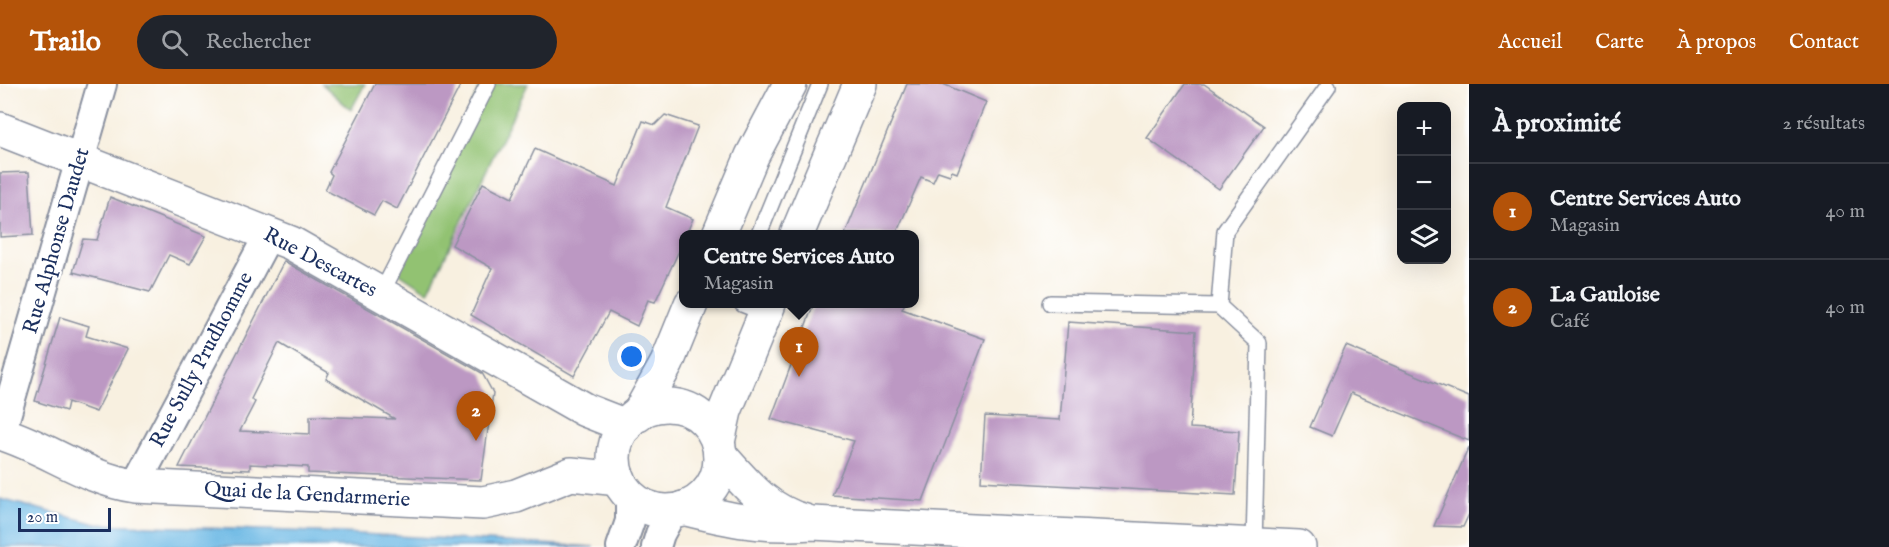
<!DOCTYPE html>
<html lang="fr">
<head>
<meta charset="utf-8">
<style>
	body { margin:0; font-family:"IM FELL English",serif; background:#20242c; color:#f1f3f6 }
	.controls { position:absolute; right:18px; top:18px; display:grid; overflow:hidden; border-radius:12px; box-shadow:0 6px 24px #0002 }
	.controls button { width:54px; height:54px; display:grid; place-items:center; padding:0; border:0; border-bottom:2px solid #363941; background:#171b24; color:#f1f3f6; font:30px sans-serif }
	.scale { position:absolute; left:18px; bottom:15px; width:93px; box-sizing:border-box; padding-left:6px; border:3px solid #1b2f5e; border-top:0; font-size:16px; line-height:21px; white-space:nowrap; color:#1b2f5e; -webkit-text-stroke:4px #fff; paint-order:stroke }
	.you { position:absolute; left:632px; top:273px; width:21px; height:21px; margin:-15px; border:4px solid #fff; border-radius:50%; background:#1a73e8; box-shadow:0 0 0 9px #1a73e833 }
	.badge { display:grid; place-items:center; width:39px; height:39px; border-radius:50%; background:#b45309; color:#fff; font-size:20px; font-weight:700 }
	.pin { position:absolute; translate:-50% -50px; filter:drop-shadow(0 2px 3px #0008) }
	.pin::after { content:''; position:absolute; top:32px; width:21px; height:18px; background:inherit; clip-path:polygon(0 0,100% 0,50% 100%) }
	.popup { position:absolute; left:679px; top:146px; width:240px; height:78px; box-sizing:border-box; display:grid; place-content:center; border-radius:12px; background:#171b24; filter:drop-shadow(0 2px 4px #0005); font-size:20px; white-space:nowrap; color:#9ea1a6 }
	.popup b { font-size:22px; color:#f1f3f6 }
	.popup::after { content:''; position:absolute; left:50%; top:100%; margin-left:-12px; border:12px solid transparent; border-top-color:#171b24 }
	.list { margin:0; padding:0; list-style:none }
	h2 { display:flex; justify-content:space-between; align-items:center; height:78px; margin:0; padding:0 24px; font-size:26px }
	h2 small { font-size:20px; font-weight:400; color:#9ea1a6 }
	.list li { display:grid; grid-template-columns:39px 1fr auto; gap:18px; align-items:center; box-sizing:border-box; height:96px; padding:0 24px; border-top:2px solid #363941 }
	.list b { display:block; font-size:22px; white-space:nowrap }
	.list p { margin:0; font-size:20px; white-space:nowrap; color:#9ea1a6 }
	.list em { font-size:20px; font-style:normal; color:#9ea1a6 }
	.icon { flex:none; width:33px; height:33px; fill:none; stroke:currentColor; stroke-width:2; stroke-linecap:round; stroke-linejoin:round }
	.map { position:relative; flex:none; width:1469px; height:463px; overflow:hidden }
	header { display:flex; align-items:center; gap:36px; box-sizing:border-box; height:84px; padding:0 30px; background:#b45309; color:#fff }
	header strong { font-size:28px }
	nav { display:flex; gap:33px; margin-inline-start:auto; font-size:21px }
	.search { width:420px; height:54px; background:#20242c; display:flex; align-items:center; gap:15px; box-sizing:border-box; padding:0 21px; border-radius:33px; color:#9ea1a6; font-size:22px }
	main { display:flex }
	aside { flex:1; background:#171b24 }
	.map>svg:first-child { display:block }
</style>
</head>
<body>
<header>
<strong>Trailo</strong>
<div class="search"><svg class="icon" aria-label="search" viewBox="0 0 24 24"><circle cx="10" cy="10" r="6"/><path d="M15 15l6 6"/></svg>Rechercher</div>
<nav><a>Accueil</a><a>Carte</a><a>À propos</a><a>Contact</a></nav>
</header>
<main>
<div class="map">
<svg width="1469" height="463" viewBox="0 0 1469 463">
	<rect width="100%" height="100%" fill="#fff"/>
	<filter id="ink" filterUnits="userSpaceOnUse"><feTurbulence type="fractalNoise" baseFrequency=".0167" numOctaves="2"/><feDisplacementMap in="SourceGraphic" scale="12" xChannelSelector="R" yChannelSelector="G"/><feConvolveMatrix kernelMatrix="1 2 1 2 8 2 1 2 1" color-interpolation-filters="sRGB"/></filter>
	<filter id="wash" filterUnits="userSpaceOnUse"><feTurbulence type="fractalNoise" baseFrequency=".008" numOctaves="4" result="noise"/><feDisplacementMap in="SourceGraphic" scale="24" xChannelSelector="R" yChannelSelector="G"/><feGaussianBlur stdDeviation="1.35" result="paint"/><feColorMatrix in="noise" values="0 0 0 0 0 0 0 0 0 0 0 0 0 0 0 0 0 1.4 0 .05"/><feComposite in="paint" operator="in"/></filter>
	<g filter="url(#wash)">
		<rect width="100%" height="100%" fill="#f8f0e0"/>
		<!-- green -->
		<g fill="#92c272" stroke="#567868" stroke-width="1.5">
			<polygon points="322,0 365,0 351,26"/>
			<polygon points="481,0 528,0 428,208 395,186"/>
		</g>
		<!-- water -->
		<polygon fill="#6ab8e4" stroke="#4274a1" stroke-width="1.5" points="0,415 97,440 343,449 594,463 0,463"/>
		<g id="blocks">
			<!-- building -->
			<g fill="#bc98c3" fill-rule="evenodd">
				<polygon points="375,0 461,0 397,125 382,117 374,131 325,106 332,91 329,88"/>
				<polygon points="907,0 943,0 986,18 957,89 952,87 950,91 938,87 933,98 921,93 896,150 845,150"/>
				<polygon points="1185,0 1204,0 1264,42 1219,105 1147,54"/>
				<polygon points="665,31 698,42 666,123 693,135 686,150 684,150 684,156 655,218 648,216 637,242 609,228 574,292 471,231 492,184 452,161 483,99 512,114 535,65 617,102 643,37 655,41"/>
				<polygon points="29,88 33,151 0,153 0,89"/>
				<polygon points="110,113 206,152 190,180 169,171 150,208 73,188 83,155 97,156"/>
				<path d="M284,177L482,289L493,309L481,396L308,389V383L250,380V386L179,383ZM279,259L329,289L326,295L395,335L310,332V350L240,347L255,318L251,315Z"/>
				<polygon points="814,219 905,219 902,225 985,255 923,417 832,411 854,357 771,335"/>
				<polygon points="60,233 89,242 86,252 128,265 96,328 68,318 66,327 35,317"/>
				<polygon points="1068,238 1196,247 1190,344 1239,347 1235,411 981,397 985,332 1060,336"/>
				<polygon points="1346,262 1469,313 1469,357 1351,309 1332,352 1310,343"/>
				<polygon points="1469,363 1469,430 1463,443 1434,442"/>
			</g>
		</g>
	</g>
	<g filter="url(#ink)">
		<use href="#blocks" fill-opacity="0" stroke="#8a909f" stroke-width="1.5"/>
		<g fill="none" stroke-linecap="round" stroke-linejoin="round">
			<defs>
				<g id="service">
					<polyline points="759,150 820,0"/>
					<polyline points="381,210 488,0"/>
					<polyline points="1050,219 1219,222"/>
					<polyline points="742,220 765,229"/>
					<polyline points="1254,461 1259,259 1219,222 1225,147 1328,2"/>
				</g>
				<g id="minor">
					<polyline points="1,349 102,0"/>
					<polyline points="135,402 269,150"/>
					<polyline points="621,463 630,437 630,411"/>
					<polyline points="656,463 660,450 673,426"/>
				</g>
				<g id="tertiary">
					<polyline points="0,45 291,159 585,326 626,342"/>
					<polyline points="719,150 752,72 790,0"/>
					<polyline points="797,150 860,0"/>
					<circle cx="667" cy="374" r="53"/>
					<polyline points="638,331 667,279 691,220"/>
					<path d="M0,349C47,363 86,395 135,402L483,419L516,412L571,390L619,395"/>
					<polyline points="718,358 725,327 769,220"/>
					<path d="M720,371C745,399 767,427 805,437"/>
					<path d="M683,424C730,436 764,443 812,439L1299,463"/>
				</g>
			</defs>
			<!-- service casing -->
			<use href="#service" stroke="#8a909f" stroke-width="18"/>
			<!-- minor casing -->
			<use href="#minor" stroke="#8a909f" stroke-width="32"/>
			<!-- tertiary casing -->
			<use href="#tertiary" stroke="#8a909f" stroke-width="36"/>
			<!-- service -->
			<use href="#service" stroke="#fff" stroke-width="15"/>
			<!-- minor -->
			<use href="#minor" stroke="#fff" stroke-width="28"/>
			<!-- tertiary -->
			<use href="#tertiary" stroke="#fff" stroke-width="33"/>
		</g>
	</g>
	<g text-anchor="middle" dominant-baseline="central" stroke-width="4.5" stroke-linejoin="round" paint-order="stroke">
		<!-- street labels -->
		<g font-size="21" fill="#1b2f5e" stroke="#fff">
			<text transform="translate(57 157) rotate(-74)">Rue Alphonse Daudet</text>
			<text transform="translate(320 179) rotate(28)">Rue Descartes</text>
			<text transform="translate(202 276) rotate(-62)">Rue Sully Prudhomme</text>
			<text transform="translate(307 411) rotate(3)">Quai de la Gendarmerie</text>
		</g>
	</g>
</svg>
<div class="controls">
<button>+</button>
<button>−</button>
<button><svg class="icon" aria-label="layers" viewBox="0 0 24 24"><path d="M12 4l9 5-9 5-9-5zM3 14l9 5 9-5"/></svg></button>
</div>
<div class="scale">20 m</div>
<div class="you"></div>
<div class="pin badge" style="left:799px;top:293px">1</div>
<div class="popup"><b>Centre Services Auto</b>Magasin</div>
<div class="pin badge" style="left:476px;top:357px">2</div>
</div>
<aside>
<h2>À proximité<small>2 résultats</small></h2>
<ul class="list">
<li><span class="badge">1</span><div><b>Centre Services Auto</b><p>Magasin</p></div><em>40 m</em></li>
<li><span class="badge">2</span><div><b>La Gauloise</b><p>Café</p></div><em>40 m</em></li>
</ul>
</aside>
</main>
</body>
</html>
